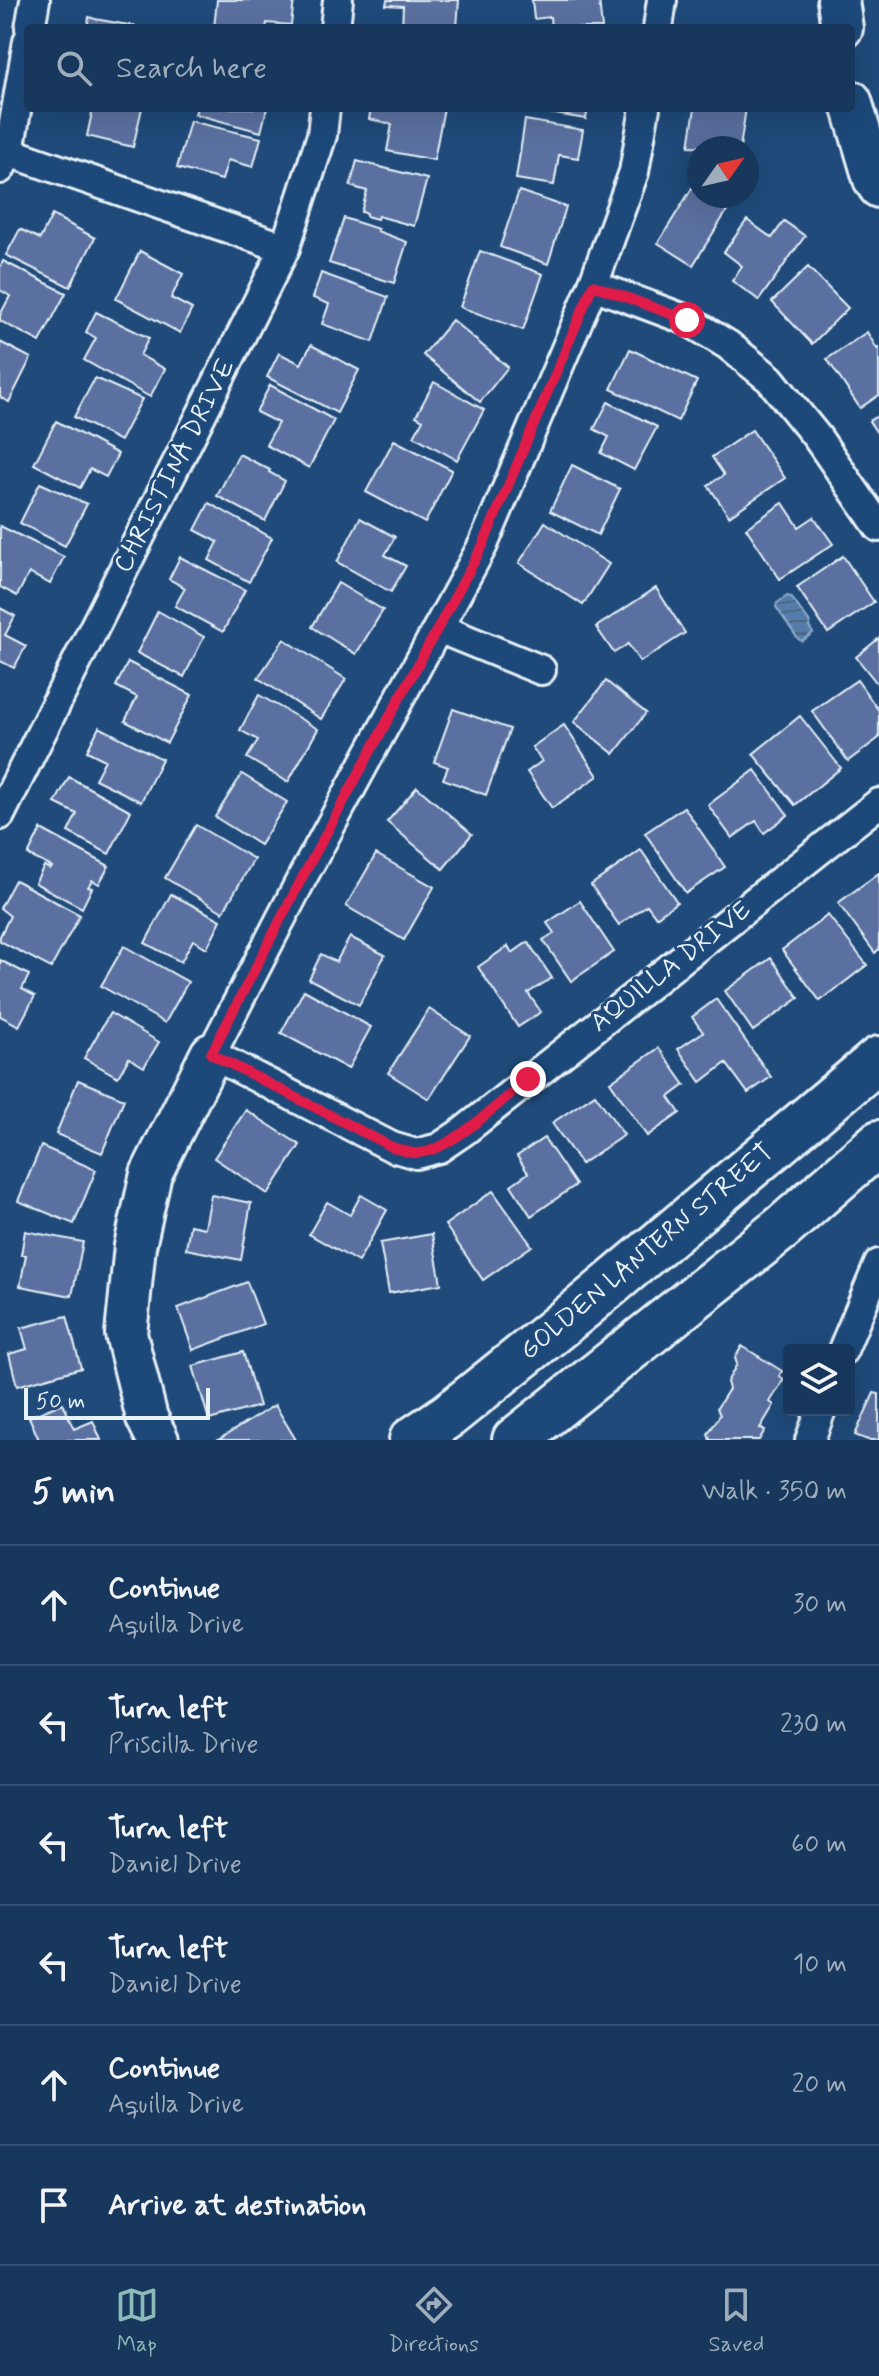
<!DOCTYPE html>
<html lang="en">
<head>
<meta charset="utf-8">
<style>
	body { margin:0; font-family:Mynerve,sans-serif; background:#244365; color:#f1f3f6 }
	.controls { position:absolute; right:24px; bottom:24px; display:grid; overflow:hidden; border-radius:8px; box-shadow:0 8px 32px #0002 }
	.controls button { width:72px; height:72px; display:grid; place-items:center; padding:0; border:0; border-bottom:2px solid #365272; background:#17385c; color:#f1f3f6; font:40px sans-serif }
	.compass { position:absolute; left:687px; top:136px; width:72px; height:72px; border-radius:50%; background:#17385c; box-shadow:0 8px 32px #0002; rotate:56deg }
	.scale { position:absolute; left:24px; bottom:20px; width:186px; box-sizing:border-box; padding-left:8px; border:4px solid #e8f1f8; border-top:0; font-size:22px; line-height:28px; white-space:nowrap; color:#e8f1f8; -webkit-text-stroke:6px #1f4a7a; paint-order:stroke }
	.stop { position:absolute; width:24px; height:24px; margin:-18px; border:6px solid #e11d48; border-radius:50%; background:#fff }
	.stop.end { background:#e11d48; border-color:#fff; box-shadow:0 2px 8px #0008 }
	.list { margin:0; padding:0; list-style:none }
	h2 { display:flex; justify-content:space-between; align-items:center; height:104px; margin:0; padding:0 32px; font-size:34px }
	h2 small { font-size:26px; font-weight:400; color:#9eacbb }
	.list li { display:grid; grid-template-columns:52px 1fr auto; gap:24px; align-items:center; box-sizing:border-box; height:120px; padding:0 32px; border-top:2px solid #365272 }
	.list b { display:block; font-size:30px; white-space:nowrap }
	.list p { margin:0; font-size:26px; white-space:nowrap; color:#9eacbb }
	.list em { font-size:26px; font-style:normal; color:#9eacbb }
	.icon { flex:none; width:44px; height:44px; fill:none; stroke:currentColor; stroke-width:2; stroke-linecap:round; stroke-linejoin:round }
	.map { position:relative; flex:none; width:879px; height:1440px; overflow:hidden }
	.search { position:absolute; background:#17385c; box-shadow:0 8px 32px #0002; left:24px; right:24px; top:24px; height:88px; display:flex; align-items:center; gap:20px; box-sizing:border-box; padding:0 28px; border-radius:8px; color:#9eacbb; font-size:30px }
	.sheet { height:824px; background:#17385c }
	nav { display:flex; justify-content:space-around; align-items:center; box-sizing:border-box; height:112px; border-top:2px solid #365272; background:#17385c; font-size:22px; color:#9eacbb }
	nav a { display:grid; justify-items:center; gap:4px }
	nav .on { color:#8bbbb9 }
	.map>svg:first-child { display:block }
</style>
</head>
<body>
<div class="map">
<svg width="879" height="1440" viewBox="0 0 879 1440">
	<defs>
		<pattern id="water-rules" width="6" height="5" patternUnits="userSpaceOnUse" patternTransform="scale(2)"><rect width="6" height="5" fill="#547dab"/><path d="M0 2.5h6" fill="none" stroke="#4e657f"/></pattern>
	</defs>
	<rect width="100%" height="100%" fill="#1f4a7a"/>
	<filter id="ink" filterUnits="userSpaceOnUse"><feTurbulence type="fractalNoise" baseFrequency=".0125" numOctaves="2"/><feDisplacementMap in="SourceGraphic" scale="16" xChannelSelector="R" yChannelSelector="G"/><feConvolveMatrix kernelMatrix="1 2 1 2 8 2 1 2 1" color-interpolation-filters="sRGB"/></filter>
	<g filter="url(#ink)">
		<!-- water -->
		<polygon fill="url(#water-rules)" stroke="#8fabca" stroke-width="2" points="787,596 791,597 810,623 809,627 813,633 802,641 798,639 776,607 777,603"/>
		<!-- building -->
		<g fill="#5a70a0" stroke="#e8f1f8" stroke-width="2">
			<polygon points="217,0 294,0 291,25 267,23 266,28 214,28"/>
			<polygon points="387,0 459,0 457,28 402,28 403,6 386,5"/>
			<polygon points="532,0 599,0 602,28 551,28 550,17 534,19"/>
			<polygon points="89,17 95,19 145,28 87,28"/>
			<polygon points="93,108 142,108 133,147 87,136"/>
			<polygon points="197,108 267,108 261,132 195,114"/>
			<polygon points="371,108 444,108 434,160 387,151 392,124 369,119"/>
			<polygon points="537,108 588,108 586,119 537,111"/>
			<polygon points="695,108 746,108 740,148 689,146"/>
			<polygon points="525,120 583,130 578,158 559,155 554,185 516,179"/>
			<polygon points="190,121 261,138 253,167 228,160 222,180 177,168"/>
			<polygon points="357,161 427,179 414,226 378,216 377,219 366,216 366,213 361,212 367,191 350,186"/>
			<polygon points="697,180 699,182 699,196 722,196 732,203 693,265 658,243"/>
			<polygon points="519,191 566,207 548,264 500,247"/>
			<polygon points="52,215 95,238 70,287 6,255 20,229 40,239"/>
			<polygon points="344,218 378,229 377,231 407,242 394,283 329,263"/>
			<polygon points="747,220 772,238 784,221 805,236 759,300 732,281 742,266 724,252"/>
			<polygon points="140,251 183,274 171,298 192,309 180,333 116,299"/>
			<polygon points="480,251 543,274 523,330 460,307"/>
			<polygon points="3,261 66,293 40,342 0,321 0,315 10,296 0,290 0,267"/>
			<polygon points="808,267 848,308 812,344 772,302"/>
			<polygon points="321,273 388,297 373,342 322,324 329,304 313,298"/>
			<polygon points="96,312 149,338 140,355 165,369 150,397 84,360 96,338 86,332"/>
			<polygon points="452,320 508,367 480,402 423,355"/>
			<polygon points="867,332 877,349 879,347 879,395 860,408 827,359"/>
			<polygon points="0,342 31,358 9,402 0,397"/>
			<polygon points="311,345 359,370 337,413 267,377 279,353 301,364"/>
			<polygon points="630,349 697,381 678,421 611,389"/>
			<polygon points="95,378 142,399 120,441 74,417"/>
			<polygon points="434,382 484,410 457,460 414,436 423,420 416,416"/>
			<polygon points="270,385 334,420 309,468 266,445 278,423 256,412"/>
			<polygon points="608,402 657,427 634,470 601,453 609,437 594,429"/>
			<polygon points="879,415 879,436 869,421"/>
			<polygon points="56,421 118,454 106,477 90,469 80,488 34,464"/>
			<polygon points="752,430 785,478 729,516 708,485 724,475 712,457"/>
			<polygon points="394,440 452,470 425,523 366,492"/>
			<polygon points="239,454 270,470 269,472 285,481 265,521 217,496"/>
			<polygon points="572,465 620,489 598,535 550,511"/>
			<polygon points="40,483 87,504 65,546 20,523"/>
			<polygon points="209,503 272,538 249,582 209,560 218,542 195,530"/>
			<polygon points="783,503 799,527 814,517 833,544 780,579 746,528"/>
			<polygon points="360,518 395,537 385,555 406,566 391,592 337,562"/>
			<polygon points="545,522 609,564 583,605 519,563"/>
			<polygon points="0,526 64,557 50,584 29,573 17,596 0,587"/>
			<polygon points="843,556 874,602 828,633 797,587"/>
			<polygon points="180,557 245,590 223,632 175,606 185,588 169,579"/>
			<polygon points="338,583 383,610 356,654 312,627"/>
			<polygon points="656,588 685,633 640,662 628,644 614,653 596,627"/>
			<polygon points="0,608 15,616 5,635 26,646 14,668 0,661"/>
			<polygon points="158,611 204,637 184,677 137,653"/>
			<polygon points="879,638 879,686 856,657"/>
			<polygon points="284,639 346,679 321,719 258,678"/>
			<polygon points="128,662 192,695 167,743 125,721 137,697 116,686"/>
			<polygon points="857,680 879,711 879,738 848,761 812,711"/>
			<polygon points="606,681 646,713 614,754 574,722"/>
			<polygon points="259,695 318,729 288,782 247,758 258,740 240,730"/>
			<polygon points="453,709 510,729 486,795 443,779 448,767 434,762"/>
			<polygon points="800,716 841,768 795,805 753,754"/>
			<polygon points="564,725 598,776 552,808 527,772 542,761 532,747"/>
			<polygon points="99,727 162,759 141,802 95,779 105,760 87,751"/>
			<polygon points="755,770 788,815 764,833 756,821 732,838 708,805"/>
			<polygon points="242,774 287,802 260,845 215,817"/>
			<polygon points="69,777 131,811 109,854 68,832 77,814 55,803"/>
			<polygon points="417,787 472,834 443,869 387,822"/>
			<polygon points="684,807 725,867 686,893 645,833"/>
			<polygon points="196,825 254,859 223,912 165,878"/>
			<polygon points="41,829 109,866 99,884 92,880 88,887 92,888 82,908 35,883 44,866 50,869 52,867 28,855"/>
			<polygon points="641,850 677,902 656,917 647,905 619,925 591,885"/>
			<polygon points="376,854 434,887 404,940 346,906"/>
			<polygon points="879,873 879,949 875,953 838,903"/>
			<polygon points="15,880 80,915 51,968 0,941 0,936 10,916 0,908"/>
			<polygon points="171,894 221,920 207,948 193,940 181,962 145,943"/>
			<polygon points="580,901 614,952 571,981 543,940 554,933 547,923"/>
			<polygon points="828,915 867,965 820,1001 782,950"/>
			<polygon points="350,937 385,955 359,1005 309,979 321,954 336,962"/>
			<polygon points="528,942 552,978 528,993 541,1012 518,1027 478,967 508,946 512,953"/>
			<polygon points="124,946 188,982 165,1023 101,986"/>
			<polygon points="771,958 799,998 753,1031 725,991"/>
			<polygon points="0,960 29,975 22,989 35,996 19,1026 0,1016"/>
			<polygon points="304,990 371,1027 348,1069 281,1033"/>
			<polygon points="716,999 771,1077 748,1093 726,1063 701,1082 678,1049 703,1032 692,1017"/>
			<polygon points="429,1009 470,1036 429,1099 388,1073"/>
			<polygon points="110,1013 159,1042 144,1067 129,1058 118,1077 84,1058"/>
			<polygon points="659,1048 685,1085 669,1097 680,1113 647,1136 610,1082"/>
			<polygon points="78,1080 124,1099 102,1153 56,1134"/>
			<polygon points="595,1094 624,1135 581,1164 552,1123"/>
			<polygon points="246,1110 300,1145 268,1194 214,1158"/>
			<polygon points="544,1138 576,1185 531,1216 511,1185 528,1173 517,1156"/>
			<polygon points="41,1146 96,1170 74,1224 18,1201"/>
			<polygon points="493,1191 532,1246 483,1280 445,1225"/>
			<polygon points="211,1195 251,1203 241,1260 186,1249 190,1225 205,1228"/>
			<polygon points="361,1195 387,1210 358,1262 309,1234 327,1202 350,1215"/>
			<polygon points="25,1231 83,1242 72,1296 20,1286 26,1255 21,1255"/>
			<polygon points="432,1234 441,1284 389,1293 380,1243"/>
			<polygon points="247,1282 263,1324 193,1350 178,1308"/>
			<polygon points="67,1316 81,1368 17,1386 9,1354 27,1349 21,1328"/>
			<polygon points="742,1346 782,1371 779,1376 784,1379 770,1402 774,1405 760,1428 765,1430 759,1440 710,1440 708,1434 720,1415 717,1408 729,1389 727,1382 737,1364 735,1358"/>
			<polygon points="243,1352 259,1406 209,1420 193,1366"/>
			<polygon points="874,1393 879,1394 879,1440 868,1440 855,1435"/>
			<polygon points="63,1403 74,1429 93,1421 101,1440 39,1440 29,1417"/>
			<polygon points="275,1405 296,1440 218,1440"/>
		</g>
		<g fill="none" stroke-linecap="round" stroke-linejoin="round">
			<defs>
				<g id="street">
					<polyline points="30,28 35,0"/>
					<polyline points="335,28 338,0"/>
					<polyline points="658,28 662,0"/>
					<polyline points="645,108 634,172 593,285 483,545 302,878 211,1054 392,1147 416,1154 439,1148 464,1131 879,803"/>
					<polyline points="9,152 285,248"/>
					<polyline points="0,169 9,152 28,41"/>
					<polyline points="593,285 687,320 728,345 770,379 817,437 879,527"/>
					<polyline points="438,628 541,670"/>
					<polyline points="0,815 285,248 322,135 325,108"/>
					<polyline points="843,1350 879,1264"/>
					<polyline points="810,1440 821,1410"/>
				</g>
				<g id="secondary">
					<polyline points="838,0 842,28"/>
					<polyline points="851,101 874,179 879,187"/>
					<polyline points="158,1440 147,1418 126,1334 135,1246 151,1174 211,1054"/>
				</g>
				<g id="primary">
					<polyline points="412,1440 449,1415 582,1308 879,1059"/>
					<polyline points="515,1440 782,1228 879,1143"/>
				</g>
			</defs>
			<!-- street casing -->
			<use href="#street" stroke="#e8f1f8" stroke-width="34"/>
			<!-- secondary casing -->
			<use href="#secondary" stroke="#e8f1f8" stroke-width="46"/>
			<!-- primary casing -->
			<use href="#primary" stroke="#e8f1f8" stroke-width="50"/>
			<!-- street -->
			<use href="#street" stroke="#1f4a7a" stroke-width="28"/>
			<!-- secondary -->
			<use href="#secondary" stroke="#1f4a7a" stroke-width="40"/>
			<!-- primary -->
			<use href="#primary" stroke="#1f4a7a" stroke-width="44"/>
		</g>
	</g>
	<g fill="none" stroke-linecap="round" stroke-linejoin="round" filter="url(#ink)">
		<!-- route -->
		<path stroke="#e11d48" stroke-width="10" d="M528,1079C503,1099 449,1153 417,1153C410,1154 400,1149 392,1147L211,1054L302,878L483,545L593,285L687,320"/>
	</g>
	<g text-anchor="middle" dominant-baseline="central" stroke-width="6" stroke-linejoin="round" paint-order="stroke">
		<!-- street labels -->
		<g font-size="26" fill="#e8f1f8" stroke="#1f4a7a">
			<text transform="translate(175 466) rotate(-63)">CHRISTINA DRIVE</text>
			<text transform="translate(671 967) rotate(-38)">AQUILLA DRIVE</text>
			<text transform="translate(647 1252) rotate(-40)">GOLDEN LANTERN STREET</text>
		</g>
	</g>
</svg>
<div class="controls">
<button><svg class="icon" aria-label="layers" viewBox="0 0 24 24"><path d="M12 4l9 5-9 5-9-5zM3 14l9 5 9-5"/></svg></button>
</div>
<svg class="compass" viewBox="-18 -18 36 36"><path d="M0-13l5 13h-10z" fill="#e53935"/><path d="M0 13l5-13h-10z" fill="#9eacbb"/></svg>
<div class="scale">50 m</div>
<div class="stop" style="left:687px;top:320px"></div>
<div class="stop end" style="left:528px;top:1079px"></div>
<div class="search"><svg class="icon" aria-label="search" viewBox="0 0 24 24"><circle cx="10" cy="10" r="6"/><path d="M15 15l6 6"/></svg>Search here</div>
</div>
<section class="sheet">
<h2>5 min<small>Walk · 350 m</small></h2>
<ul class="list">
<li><svg class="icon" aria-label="ahead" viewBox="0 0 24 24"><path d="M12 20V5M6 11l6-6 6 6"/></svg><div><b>Continue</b><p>Aquilla Drive</p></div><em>30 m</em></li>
<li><svg class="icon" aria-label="left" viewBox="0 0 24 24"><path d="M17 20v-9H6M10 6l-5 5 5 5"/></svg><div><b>Turn left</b><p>Priscilla Drive</p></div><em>230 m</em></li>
<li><svg class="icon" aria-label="left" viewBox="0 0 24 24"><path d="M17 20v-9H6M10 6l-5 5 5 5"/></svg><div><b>Turn left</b><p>Daniel Drive</p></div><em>60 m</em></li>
<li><svg class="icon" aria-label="left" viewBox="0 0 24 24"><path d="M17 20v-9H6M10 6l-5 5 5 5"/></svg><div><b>Turn left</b><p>Daniel Drive</p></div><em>10 m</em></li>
<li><svg class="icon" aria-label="ahead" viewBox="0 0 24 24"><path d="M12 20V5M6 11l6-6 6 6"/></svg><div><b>Continue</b><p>Aquilla Drive</p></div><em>20 m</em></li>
<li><svg class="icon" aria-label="arrive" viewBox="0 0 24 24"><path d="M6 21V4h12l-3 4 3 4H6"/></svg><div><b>Arrive at destination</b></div></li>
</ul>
</section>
<nav>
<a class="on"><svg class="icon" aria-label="map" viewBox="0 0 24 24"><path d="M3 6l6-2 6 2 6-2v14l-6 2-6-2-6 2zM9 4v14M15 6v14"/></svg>Map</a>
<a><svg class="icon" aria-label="directions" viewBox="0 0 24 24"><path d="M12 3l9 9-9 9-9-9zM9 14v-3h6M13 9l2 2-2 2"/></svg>Directions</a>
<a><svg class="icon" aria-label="saved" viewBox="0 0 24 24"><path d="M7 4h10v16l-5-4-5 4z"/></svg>Saved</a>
</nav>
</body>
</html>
